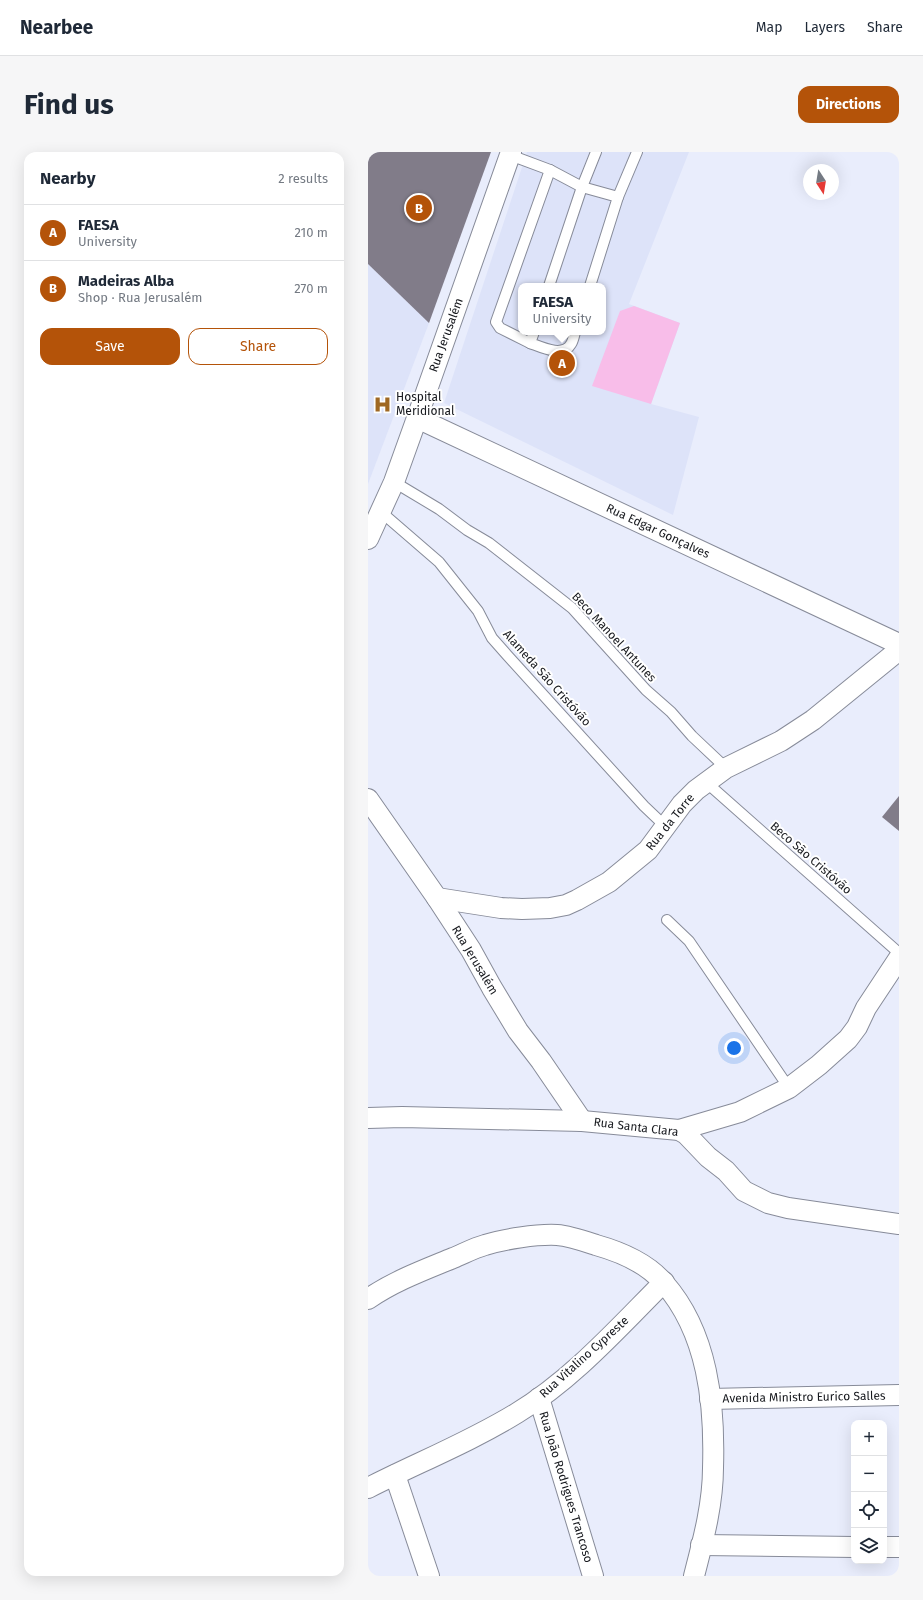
<!DOCTYPE html>
<html lang="en">
<head>
<meta charset="utf-8">
<style>
	body { margin:0; font-family:"Fira Sans",sans-serif; background:#f6f6f7; color:#1f2937 }
	.controls { position:absolute; right:12px; bottom:12px; display:grid; overflow:hidden; border-radius:8px; box-shadow:0 4px 16px #0002 }
	.controls button { width:36px; height:36px; display:grid; place-items:center; padding:0; border:0; border-bottom:1px solid #e0e1e3; background:#fff; color:#1f2937; font:20px sans-serif }
	.compass { position:absolute; left:435px; top:12px; width:36px; height:36px; border-radius:50%; background:#fff; box-shadow:0 4px 16px #0002; rotate:168deg }
	.you { position:absolute; left:366px; top:896px; width:14px; height:14px; margin:-10px; border:3px solid #fff; border-radius:50%; background:#1a73e8; box-shadow:0 0 0 6px #1a73e833 }
	.badge { display:grid; place-items:center; width:26px; height:26px; border-radius:50%; background:#b45309; color:#fff; font-size:13px; font-weight:700 }
	.pin { position:absolute; translate:-50% -50%; border:2px solid #fff; box-shadow:0 1px 4px #0006 }
	.popup { position:absolute; left:150px; top:131px; width:88px; height:52px; box-sizing:border-box; display:grid; place-content:center; border-radius:8px; background:#fff; filter:drop-shadow(0 1px 3px #0005); font-size:13px; white-space:nowrap; color:#747a83 }
	.popup b { font-size:15px; color:#1f2937 }
	.popup::after { content:''; position:absolute; left:50%; top:100%; margin-left:-8px; border:8px solid transparent; border-top-color:#fff }
	.list { margin:0; padding:0; list-style:none }
	h2 { display:flex; justify-content:space-between; align-items:center; height:52px; margin:0; padding:0 16px; font-size:17px }
	h2 small { font-size:13px; font-weight:400; color:#747a83 }
	.list li { display:grid; grid-template-columns:26px 1fr auto; gap:12px; align-items:center; box-sizing:border-box; height:56px; padding:0 16px; border-top:1px solid #e0e1e3 }
	.list b { display:block; font-size:15px; white-space:nowrap }
	.list p { margin:0; font-size:13px; white-space:nowrap; color:#747a83 }
	.list em { font-size:13px; font-style:normal; color:#747a83 }
	.actions { display:flex; gap:8px; padding:12px 16px }
	.actions a { flex:1; padding:9px 0; border:1px solid #b45309; border-radius:12px; text-align:center; font-size:14px; color:#b45309 }
	.actions .main { background:#b45309; color:#fff }
	.icon { flex:none; width:22px; height:22px; fill:none; stroke:currentColor; stroke-width:2; stroke-linecap:round; stroke-linejoin:round }
	.map { position:relative; flex:none; width:531px; height:1424px; overflow:hidden; border-radius:12px }
	header { display:flex; align-items:center; gap:24px; box-sizing:border-box; height:56px; padding:0 20px; background:#fff; border-bottom:1px solid #e0e1e3 }
	header strong { font-size:19px }
	nav { display:flex; gap:22px; margin-inline-start:auto; font-size:14px }
	.intro { display:flex; align-items:center; justify-content:space-between; box-sizing:border-box; height:96px; padding:0 24px }
	h1 { margin:0; font-size:28px }
	.button { padding:10px 18px; border-radius:12px; background:#b45309; color:#fff; font-size:14px; font-weight:700 }
	main { display:flex; gap:24px; padding:0 24px }
	aside { flex:1; background:#fff; border-radius:12px; box-shadow:0 4px 16px #0002 }
	.map>svg:first-child { display:block }
</style>
</head>
<body>
<header>
<strong>Nearbee</strong>
<nav><a>Map</a><a>Layers</a><a>Share</a></nav>
</header>
<div class="intro"><h1>Find us</h1><a class="button">Directions</a></div>
<main>
<aside>
<h2>Nearby<small>2 results</small></h2>
<ul class="list">
<li><span class="badge">A</span><div><b>FAESA</b><p>University</p></div><em>210 m</em></li>
<li><span class="badge">B</span><div><b>Madeiras Alba</b><p>Shop · Rua Jerusalém</p></div><em>270 m</em></li>
</ul>
<div class="actions"><a class="main">Save</a><a>Share</a></div>
</aside>
<div class="map">
<svg width="531" height="1424" viewBox="0 0 531 1424">
	<rect width="100%" height="100%" fill="#e9edfc"/>
	<!-- built -->
	<g fill="#dde3f9" fill-rule="evenodd">
		<path d="M159,0H321L261,152L312,171L283,252L331,265L305,363L76,251ZM153,134H235V180H153Z"/>
		<polygon points="0,112 61,171 0,332"/>
	</g>
	<!-- green -->
	<polygon fill="#f8bde9" points="266,154 312,171 283,252 224,234 252,159"/>
	<!-- building -->
	<g fill="#817c89">
		<polygon points="0,0 123,0 61,171 0,112"/>
		<polygon points="531,644 531,679 514,665"/>
	</g>
	<g fill="none" stroke-linecap="round" stroke-linejoin="round">
		<defs>
			<g id="lane">
				<polyline points="142,3 182,18 214,35 250,45 222,134"/>
				<polyline points="250,45 269,0"/>
				<polyline points="181,134 214,35 228,0"/>
				<path d="M166,180L162,191C173,195 195,206 203,192C205,189 206,184 207,180"/>
				<polyline points="162,191 132,176 128,170 182,18"/>
				<polyline points="26,330 71,357 99,378 121,391 204,456 278,538 303,560 324,584 358,616"/>
				<polyline points="12,359 71,410 110,459 124,486 139,503 276,654 297,674"/>
				<polyline points="339,631 531,801"/>
				<polyline points="299,768 321,789 421,936"/>
			</g>
			<g id="street">
				<polyline points="49,266 531,492"/>
				<polyline points="0,387 26,330 49,266 143,0"/>
				<polyline points="0,647 69,746 103,798 124,836 150,879 173,909 214,969"/>
				<polyline points="69,746 133,756 154,757 182,756 198,753 209,748 241,730 280,698 314,652 328,638 358,616 413,589 445,568 531,498"/>
				<polyline points="0,966 34,965 214,969 311,978 318,982 340,1005 358,1019 376,1039 400,1051 420,1056 531,1072"/>
				<polyline points="311,978 372,960 421,936 451,913 480,887 489,875 498,856 531,806"/>
				<path d="M0,1147C26,1129 56,1118 85,1106C95,1102 106,1096 117,1093C136,1087 169,1082 189,1083C202,1084 216,1089 228,1093C253,1100 279,1111 296,1131C340,1181 347,1252 345,1316C345,1352 335,1389 326,1424"/>
				<polyline points="171,1246 225,1424"/>
				<polyline points="342,1247 531,1243"/>
				<polyline points="27,1323 61,1424"/>
				<path d="M0,1336C49,1311 102,1290 149,1261C205,1227 250,1176 296,1130"/>
				<polyline points="333,1393 486,1395"/>
				<polyline points="516,1395 531,1395"/>
			</g>
		</defs>
		<!-- lane casing -->
		<use href="#lane" stroke="#878b99" stroke-width="12"/>
		<!-- street casing -->
		<use href="#street" stroke="#878b99" stroke-width="22"/>
		<!-- lane -->
		<use href="#lane" stroke="#fff" stroke-width="10"/>
		<!-- street -->
		<use href="#street" stroke="#fff" stroke-width="20"/>
	</g>
	<!-- icons -->
	<defs>
		<symbol id="hospital-bare" viewBox="-9 -9 18 18"><path d="M-5-5h3v3.5h4V-5h3V5h-3V1.5h-4V5h-3Z" fill="#9f6823" stroke="#fff" stroke-width="2.5" paint-order="stroke"/></symbol>
	</defs>
	<g fill-rule="evenodd">
		<use href="#hospital-bare" x="2" y="240" width="25" height="25"/>
	</g>
	<g text-anchor="middle" dominant-baseline="central" stroke-width="4" stroke-linejoin="round" paint-order="stroke">
		<!-- street labels -->
		<g font-size="12" fill="#16181d" stroke="#fff">
			<text transform="translate(78 183) rotate(-70)">Rua Jerusalém</text>
			<text transform="translate(290 379) rotate(25)">Rua Edgar Gonçalves</text>
			<text transform="translate(246 485) rotate(47)">Beco Manoel Antunes</text>
			<text transform="translate(179 526) rotate(48)">Alameda São Cristóvão</text>
			<text transform="translate(302 670) rotate(-51)">Rua da Torre</text>
			<text transform="translate(443 706) rotate(41)">Beco São Cristóvão</text>
			<text transform="translate(107 808) rotate(59)">Rua Jerusalém</text>
			<text transform="translate(268 975) rotate(7)">Rua Santa Clara</text>
			<text transform="translate(216 1205) rotate(-42)">Rua Vitalino Cypreste</text>
			<text transform="translate(436 1245) rotate(-1)">Avenida Ministro Eurico Salles</text>
			<text transform="translate(198 1335) rotate(73)">Rua João Rodrigues Trancoso</text>
		</g>
		<!-- poi labels -->
		<g font-size="12" fill="#16181d" stroke="#fff" text-anchor="start">
			<text x="28" y="245">Hospital<tspan x="28" dy="14">Meridional</tspan></text>
		</g>
	</g>
</svg>
<div class="controls">
<button>+</button>
<button>−</button>
<button><svg class="icon" aria-label="locate" viewBox="0 0 24 24"><circle cx="12" cy="12" r="6"/><path d="M12 2v4M12 18v4M2 12h4M18 12h4"/></svg></button>
<button><svg class="icon" aria-label="layers" viewBox="0 0 24 24"><path d="M12 4l9 5-9 5-9-5zM3 14l9 5 9-5"/></svg></button>
</div>
<svg class="compass" viewBox="-18 -18 36 36"><path d="M0-13l5 13h-10z" fill="#e53935"/><path d="M0 13l5-13h-10z" fill="#747a83"/></svg>
<div class="you"></div>
<div class="pin badge" style="left:194px;top:211px">A</div>
<div class="popup"><b>FAESA</b>University</div>
<div class="pin badge" style="left:51px;top:56px">B</div>
</div>
</main>
</body>
</html>
